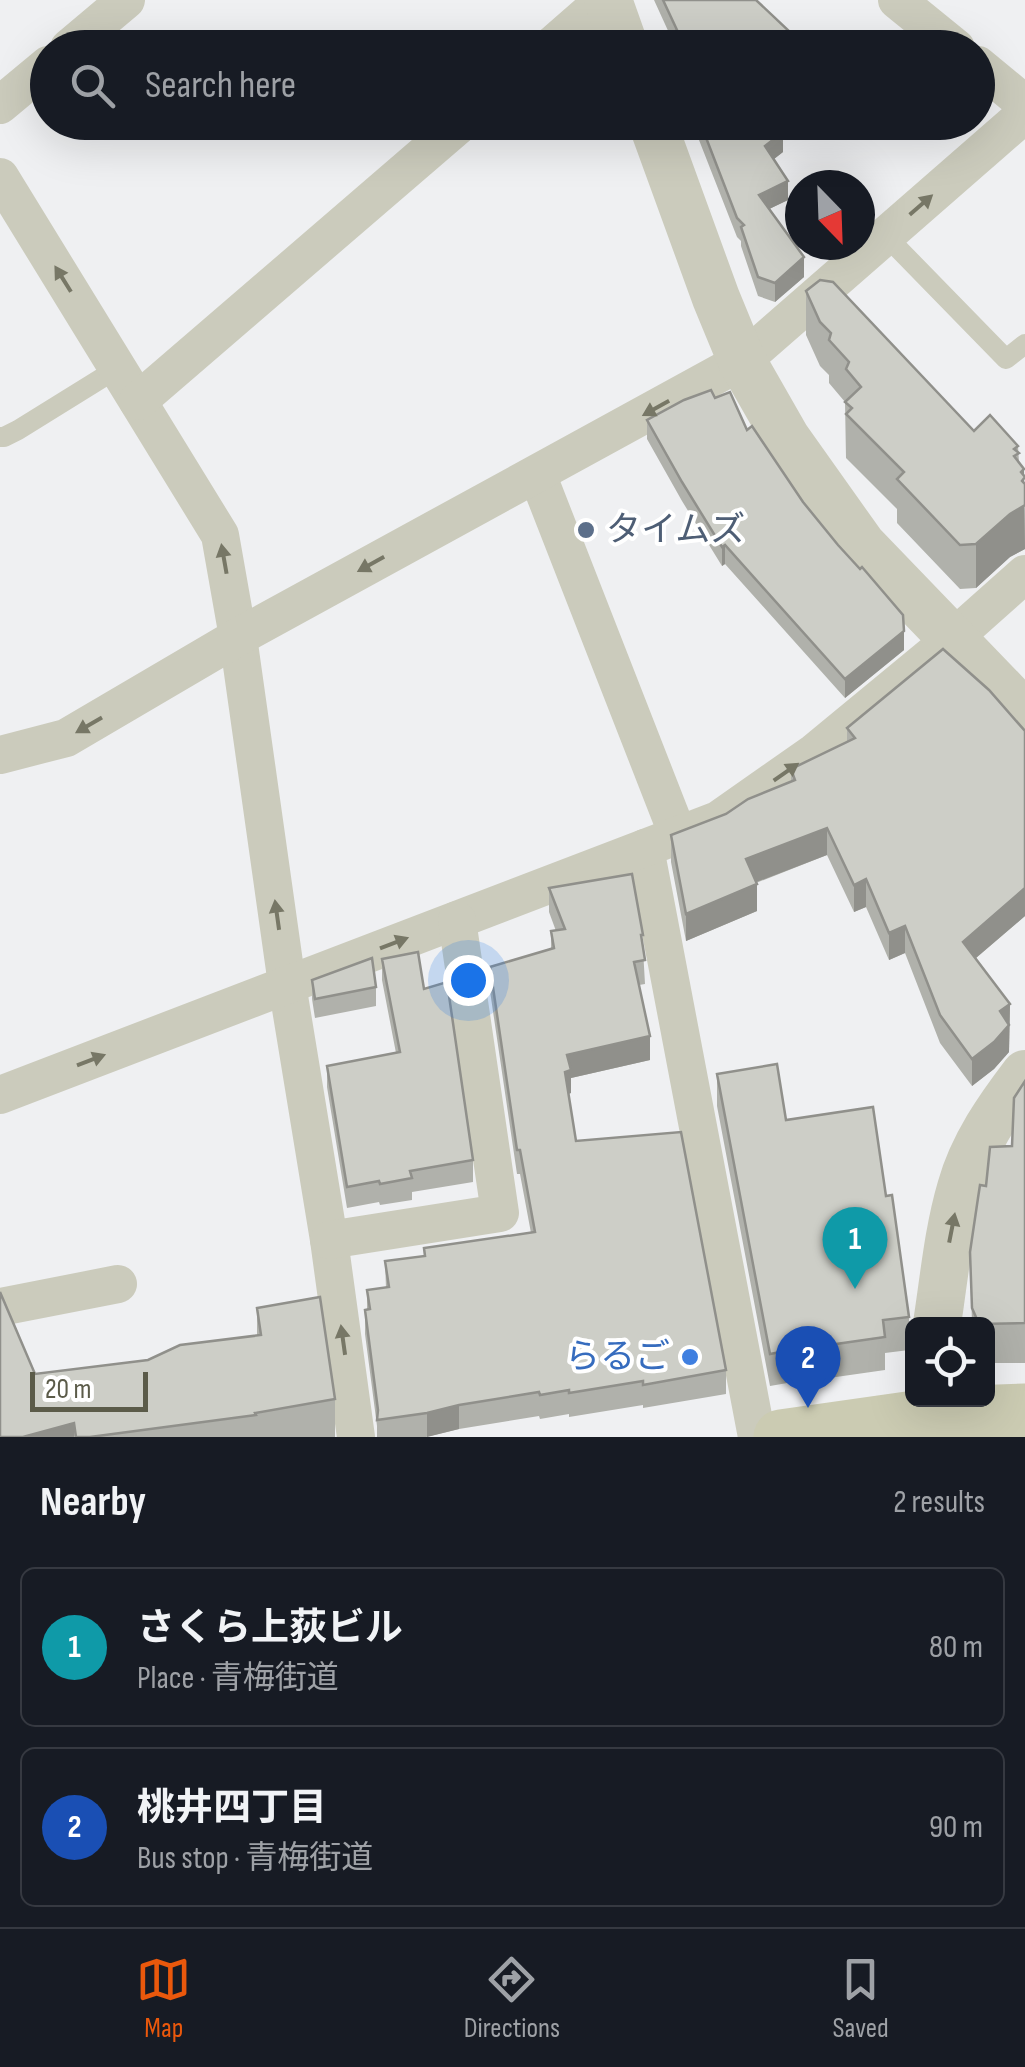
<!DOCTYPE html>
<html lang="en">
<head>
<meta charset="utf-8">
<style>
	body { margin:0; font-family:"Sofia Sans Condensed","Noto Sans JP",sans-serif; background:#242831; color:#f1f3f6 }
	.controls { position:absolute; right:30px; bottom:30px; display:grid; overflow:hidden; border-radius:15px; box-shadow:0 10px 40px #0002 }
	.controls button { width:90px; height:90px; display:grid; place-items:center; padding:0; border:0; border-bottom:2px solid #363941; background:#171b24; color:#f1f3f6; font:50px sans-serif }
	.compass { position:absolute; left:785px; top:170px; width:90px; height:90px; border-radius:50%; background:#171b24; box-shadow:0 10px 40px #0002; rotate:157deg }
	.scale { position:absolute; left:30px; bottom:25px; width:118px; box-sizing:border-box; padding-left:10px; border:5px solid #5b5b49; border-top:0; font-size:28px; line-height:35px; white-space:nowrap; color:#5b5b49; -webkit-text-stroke:8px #fff; paint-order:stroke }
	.you { position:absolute; left:468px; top:980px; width:35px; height:35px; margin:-25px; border:8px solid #fff; border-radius:50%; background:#1a73e8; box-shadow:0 0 0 15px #1a73e833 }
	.badge { display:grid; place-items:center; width:65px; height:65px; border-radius:50%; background:#ea580c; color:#fff; font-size:32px; font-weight:700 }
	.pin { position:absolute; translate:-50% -82px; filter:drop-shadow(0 2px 5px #0008) }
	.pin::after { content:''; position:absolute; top:52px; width:35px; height:30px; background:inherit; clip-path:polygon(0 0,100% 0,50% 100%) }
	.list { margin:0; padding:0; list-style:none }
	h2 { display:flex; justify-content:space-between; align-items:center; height:130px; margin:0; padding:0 40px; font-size:42px }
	h2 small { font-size:32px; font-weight:400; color:#9ea1a6 }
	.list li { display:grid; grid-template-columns:65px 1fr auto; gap:30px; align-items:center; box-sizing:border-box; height:160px; margin:0 20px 20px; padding:0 20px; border:2px solid #363941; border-radius:15px }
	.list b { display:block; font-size:38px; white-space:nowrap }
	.list p { margin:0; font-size:32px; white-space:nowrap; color:#9ea1a6 }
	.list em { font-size:32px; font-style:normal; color:#9ea1a6 }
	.icon { flex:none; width:55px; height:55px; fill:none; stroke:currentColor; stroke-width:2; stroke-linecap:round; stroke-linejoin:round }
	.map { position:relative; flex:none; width:1025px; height:1437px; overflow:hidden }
	.search { position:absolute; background:#171b24; box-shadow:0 10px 40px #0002; left:30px; right:30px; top:30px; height:110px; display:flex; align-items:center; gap:25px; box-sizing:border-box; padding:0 35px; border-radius:55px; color:#9ea1a6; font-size:38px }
	.sheet { height:490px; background:#171b24 }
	nav { display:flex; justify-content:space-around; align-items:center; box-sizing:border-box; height:140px; border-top:2px solid #363941; background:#171b24; font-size:28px; color:#9ea1a6 }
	nav a { display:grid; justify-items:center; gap:5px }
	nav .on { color:#ea580c }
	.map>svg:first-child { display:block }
</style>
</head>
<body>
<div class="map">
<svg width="1025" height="1437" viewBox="0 0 1025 1437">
	<rect width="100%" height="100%" fill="#eff0f2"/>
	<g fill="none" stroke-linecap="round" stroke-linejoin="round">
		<!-- service -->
		<g stroke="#cbcbbc" stroke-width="20">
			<polyline points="886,236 1006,359 1025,344"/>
			<polyline points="0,437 4,437 18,430 118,368"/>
		</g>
		<!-- minor -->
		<g stroke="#cbcbbc" stroke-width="38">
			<polyline points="897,0 956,48"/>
			<polyline points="69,48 126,0"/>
			<polyline points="549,48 604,0"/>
			<polyline points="978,65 1025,104"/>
			<polyline points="0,105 48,65"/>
			<polyline points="0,177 220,535 238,637 287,984 329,1240 356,1437"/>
			<polyline points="138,401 462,122"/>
			<polyline points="537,474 678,835"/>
			<polyline points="0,755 66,738 238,637 742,361 1025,114"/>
			<polyline points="645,848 757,1437"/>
			<polyline points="0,1095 718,820 815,752 952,639 1025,574"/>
			<polyline points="329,1240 500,1213 457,920"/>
			<polyline points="0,1307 118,1284"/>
		</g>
		<!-- tertiary -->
		<g stroke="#cbcbbc" stroke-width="48">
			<polyline points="608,0 625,48"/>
			<polyline points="652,122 716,298 742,361 786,438 862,545 1025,714"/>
			<path d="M937,1324C944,1279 948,1232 961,1188C973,1145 999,1108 1025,1074"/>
		</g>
		<!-- primary -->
		<polyline stroke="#cbcbb2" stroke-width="55" points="781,1437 943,1414 1025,1411"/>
	</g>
	<!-- wall -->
	<g fill="#b0b1ab">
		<polygon points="654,0 756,0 790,48 670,48 670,35"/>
		<polygon points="695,122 776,122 783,152 774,159 788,200 769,209 804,277 775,302 758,296 741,246 741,241 737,237 699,140"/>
		<polygon points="806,291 974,431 1018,446 1019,462 1024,469 1025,549 1010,557 976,588 960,589 897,523 897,509 846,458 845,402 829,383 829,375 820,366 806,335"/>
		<polygon points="715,398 747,430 904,650 845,698 725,564 722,566 682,501 647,439 647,420"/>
		<polygon points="847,728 1025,731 1025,916 976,958 1010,1004 1009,1052 994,1069 972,1086 940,1043 905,953 889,960 866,907 854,912 827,855 756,883 757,911 686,941 671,862 671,835 726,814 791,782 791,769 847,742"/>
		<polygon points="549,888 643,949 645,984 639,985 650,1060 571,1078 571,1093 568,1094 576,1141 726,1370 726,1394 643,1408 643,1405 569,1417 569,1414 540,1419 539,1416 459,1429 426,1437 377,1437 377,1426 365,1334 365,1310 367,1310 367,1290 386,1288 385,1261 424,1256 424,1248 531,1233 520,1174 517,1174 490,991 490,967 551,949 551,931 556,931 549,912"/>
		<polygon points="382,959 424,989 473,1160 473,1182 412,1192 412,1200 380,1205 379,1202 347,1208 327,1087 327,1066 396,1053 382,980"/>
		<polygon points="312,980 376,987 376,1006 315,1018 312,999"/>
		<polygon points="717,1074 786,1120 886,1196 909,1317 909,1350 885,1353 885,1370 822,1379 822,1377 770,1386 717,1106"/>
		<polygon points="1025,1081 1025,1363 988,1363 988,1324 972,1324 970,1252 986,1186 1012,1146"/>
		<polygon points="257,1308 335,1399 335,1437 0,1437 35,1374 148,1360 257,1336"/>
	</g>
	<!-- shaded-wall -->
	<g fill="#90908b">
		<polygon points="790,32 790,48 766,48"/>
		<polygon points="783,132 783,152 765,166 765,146"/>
		<polygon points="788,181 788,200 759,214 759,195"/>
		<polygon points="804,257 804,277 775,302 775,283"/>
		<polygon points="1024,469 1025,549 1010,557 976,588 976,544 1021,472"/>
		<polygon points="725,545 725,564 722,566 722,547"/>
		<polygon points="904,631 904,650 845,698 845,679"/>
		<polygon points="827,828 827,855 746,886 746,859"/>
		<polygon points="866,879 866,907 854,912 854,885"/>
		<polygon points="757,884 757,911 686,941 686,914"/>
		<polygon points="1025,888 1025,916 963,969 963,942"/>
		<polygon points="905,926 905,953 889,960 889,933"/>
		<polygon points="1010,1004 1009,1052 994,1069 972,1086 972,1059 1000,1011"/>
		<polygon points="650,1036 650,1060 571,1078 571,1093 565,1095 567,1055"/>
		<polygon points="459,1405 459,1429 427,1437 427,1413"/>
		<polygon points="74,1423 74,1437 23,1437"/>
	</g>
	<!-- building -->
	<g fill="#cdcec7" stroke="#90908b" stroke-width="2.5">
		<polygon points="663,0 756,0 790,32 766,48 672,48 670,45 673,41 670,34 677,30"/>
		<polygon points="700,122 776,122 783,132 765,146 788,181 759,195 804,257 775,283 758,277 741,227 744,225 737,218"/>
		<polygon points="820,280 833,282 974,431 990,415 1018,446 1014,449 1019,453 1014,456 1024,469 1021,472 1025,477 1022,481 1025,484 1025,505 1010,514 976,544 960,545 897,479 904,472 846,414 852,408 845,402 861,387 846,369 849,362 829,340 831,333 820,322 806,291"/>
		<polygon points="711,390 715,398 730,392 747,430 752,426 803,502 838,545 860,569 862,567 903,615 904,631 845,679 725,545 722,547 682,482 647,420 684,400"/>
		<polygon points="943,649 989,690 1025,731 1025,888 963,942 1010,1004 1000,1011 1009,1025 994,1042 972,1059 940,1015 905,926 889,933 866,879 854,885 827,828 746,859 757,884 686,914 671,835 726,814 748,799 795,780 791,769 855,738 847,728"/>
		<polygon points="632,874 643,935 641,935 645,960 634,962 650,1036 567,1055 571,1070 565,1072 576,1141 681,1132 726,1370 643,1385 643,1381 569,1393 569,1390 540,1395 539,1392 459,1405 427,1413 377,1420 378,1410 365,1310 370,1309 367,1290 389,1287 385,1261 425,1256 424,1248 535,1232 520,1150 517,1150 490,967 554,948 551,931 565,929 549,888"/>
		<polygon points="418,952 424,989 447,982 473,1160 410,1171 412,1178 380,1184 379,1181 347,1187 327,1066 400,1052 382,959"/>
		<polygon points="372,958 376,987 315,999 312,980"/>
		<polygon points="777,1064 786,1120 873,1107 886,1196 892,1195 909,1317 883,1320 885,1337 822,1346 822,1344 770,1354 717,1074"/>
		<polygon points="1025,1081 1025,1323 979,1324 972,1308 970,1252 978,1198 980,1185 986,1186 990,1147 1012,1146 1014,1098"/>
		<polygon points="0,1292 35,1374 148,1360 180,1345 261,1335 257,1308 320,1297 335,1399 255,1413 256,1415 90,1437 76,1437 74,1423 23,1437 0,1437"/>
	</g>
	<!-- one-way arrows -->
	<defs><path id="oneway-solid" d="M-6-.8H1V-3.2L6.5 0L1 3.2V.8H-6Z" transform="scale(2.5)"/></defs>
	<g fill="#776">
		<use href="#oneway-solid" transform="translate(921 205) rotate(-41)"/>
		<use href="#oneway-solid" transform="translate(63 279) rotate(-122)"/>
		<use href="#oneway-solid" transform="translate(656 408) rotate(151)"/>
		<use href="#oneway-solid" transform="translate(224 559) rotate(-100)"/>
		<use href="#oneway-solid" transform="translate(371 564) rotate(151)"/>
		<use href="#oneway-solid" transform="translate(89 725) rotate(150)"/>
		<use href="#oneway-solid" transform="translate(786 772) rotate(-35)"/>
		<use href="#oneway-solid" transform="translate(277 915) rotate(-98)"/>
		<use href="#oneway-solid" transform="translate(394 943) rotate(-21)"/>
		<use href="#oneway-solid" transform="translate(91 1060) rotate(-21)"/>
		<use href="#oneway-solid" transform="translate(952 1228) rotate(-79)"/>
		<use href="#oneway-solid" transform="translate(343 1340) rotate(-98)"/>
	</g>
	<!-- markers -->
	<circle fill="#5c6f8a" stroke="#fff" stroke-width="4" cx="586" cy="530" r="10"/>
	<circle fill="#3f7fe0" stroke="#fff" stroke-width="4" cx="690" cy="1357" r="10"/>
	<g text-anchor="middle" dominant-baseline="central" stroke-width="8" stroke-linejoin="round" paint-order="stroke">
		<!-- service labels -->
		<g font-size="35" fill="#4e5e75" stroke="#fff" text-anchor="start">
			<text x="606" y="530">タイムズ</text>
		</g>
		<!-- shop labels -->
		<g font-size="35" fill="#366cbe" stroke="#fff" text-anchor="end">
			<text x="670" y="1357">らるご</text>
		</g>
	</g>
</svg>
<div class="controls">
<button><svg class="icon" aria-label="locate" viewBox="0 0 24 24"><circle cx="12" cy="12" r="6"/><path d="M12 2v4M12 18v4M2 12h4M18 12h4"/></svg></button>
</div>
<svg class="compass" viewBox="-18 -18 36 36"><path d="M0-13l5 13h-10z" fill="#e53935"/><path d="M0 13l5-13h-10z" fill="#9ea1a6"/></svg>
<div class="scale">20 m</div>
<div class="you"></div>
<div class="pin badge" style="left:855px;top:1289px;background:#0f9aa8">1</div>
<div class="pin badge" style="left:808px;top:1408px;background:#1a4fb4">2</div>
<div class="search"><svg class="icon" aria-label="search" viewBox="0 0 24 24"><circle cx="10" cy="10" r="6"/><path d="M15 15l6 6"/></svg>Search here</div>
</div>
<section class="sheet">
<h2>Nearby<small>2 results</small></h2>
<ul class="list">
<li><span class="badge" style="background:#0f9aa8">1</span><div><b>さくら上荻ビル</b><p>Place · 青梅街道</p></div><em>80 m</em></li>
<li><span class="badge" style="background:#1a4fb4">2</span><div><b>桃井四丁目</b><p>Bus stop · 青梅街道</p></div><em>90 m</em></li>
</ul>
</section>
<nav>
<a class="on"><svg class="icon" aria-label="map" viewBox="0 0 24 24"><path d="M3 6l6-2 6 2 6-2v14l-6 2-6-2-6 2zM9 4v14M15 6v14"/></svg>Map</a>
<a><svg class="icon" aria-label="directions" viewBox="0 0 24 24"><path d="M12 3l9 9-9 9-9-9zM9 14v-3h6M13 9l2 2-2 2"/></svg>Directions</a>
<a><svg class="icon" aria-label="saved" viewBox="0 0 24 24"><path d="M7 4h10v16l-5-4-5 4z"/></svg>Saved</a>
</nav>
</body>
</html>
